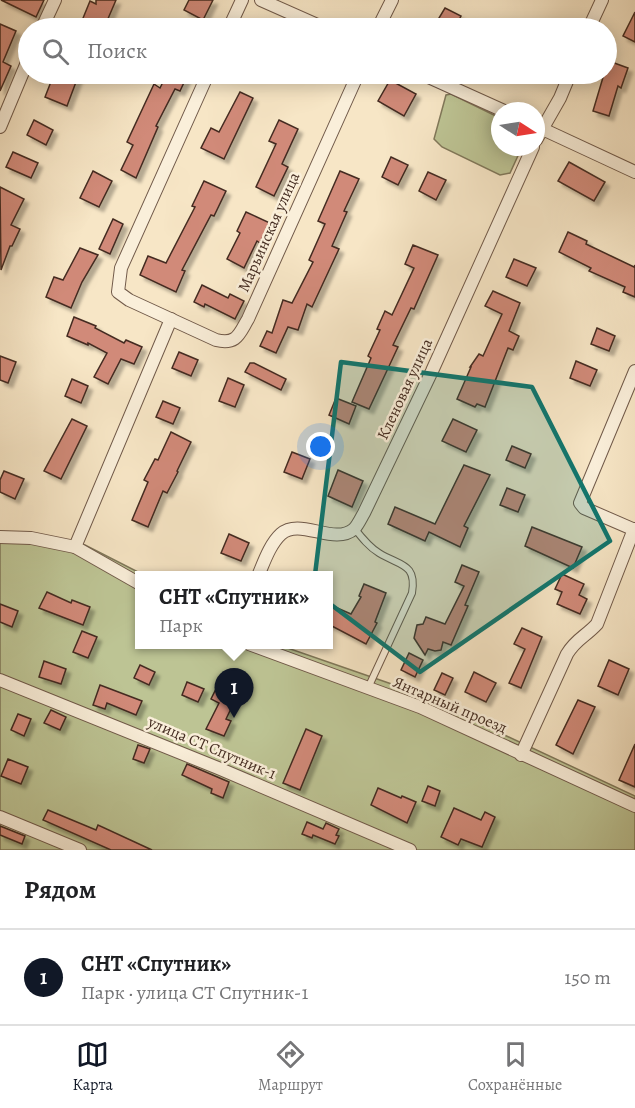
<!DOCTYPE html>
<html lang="ru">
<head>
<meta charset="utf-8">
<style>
	body { margin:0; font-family:Alegreya,serif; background:#f6f6f6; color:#202124 }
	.compass { position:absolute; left:491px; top:102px; width:54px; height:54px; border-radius:50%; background:#fff; box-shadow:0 3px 15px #0003; rotate:102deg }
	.you { position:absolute; left:321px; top:447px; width:21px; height:21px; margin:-15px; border:4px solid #fff; border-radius:50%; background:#1a73e8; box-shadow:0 0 0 9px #1a73e833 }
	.badge { display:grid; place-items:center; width:39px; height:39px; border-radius:50%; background:#111827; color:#fff; font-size:20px; font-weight:700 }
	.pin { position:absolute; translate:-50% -50px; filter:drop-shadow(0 2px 3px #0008) }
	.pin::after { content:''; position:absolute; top:32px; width:21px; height:18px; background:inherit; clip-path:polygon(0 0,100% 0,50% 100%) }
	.popup { position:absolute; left:135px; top:571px; width:198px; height:78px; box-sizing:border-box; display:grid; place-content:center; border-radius:0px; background:#fff; filter:drop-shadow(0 2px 4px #0005); font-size:20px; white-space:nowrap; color:#757577 }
	.popup b { font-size:22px; color:#202124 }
	.popup::after { content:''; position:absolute; left:50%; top:100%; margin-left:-12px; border:12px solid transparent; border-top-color:#fff }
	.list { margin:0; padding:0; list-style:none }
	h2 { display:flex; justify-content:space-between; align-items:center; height:78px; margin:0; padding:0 24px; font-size:26px }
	h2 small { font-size:20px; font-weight:400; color:#757577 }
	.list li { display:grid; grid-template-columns:39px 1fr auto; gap:18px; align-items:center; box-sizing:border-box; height:96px; padding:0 24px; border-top:2px solid #e0e0e0 }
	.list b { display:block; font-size:22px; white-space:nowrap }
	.list p { margin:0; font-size:20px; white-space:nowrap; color:#757577 }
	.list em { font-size:20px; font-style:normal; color:#757577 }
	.icon { flex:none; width:33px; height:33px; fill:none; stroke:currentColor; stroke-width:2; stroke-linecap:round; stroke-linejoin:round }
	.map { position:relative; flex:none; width:635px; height:850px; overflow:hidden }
	.search { position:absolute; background:#fff; box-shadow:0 3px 15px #0003; left:18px; right:18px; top:18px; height:66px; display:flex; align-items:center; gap:15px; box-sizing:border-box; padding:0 21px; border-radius:33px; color:#757577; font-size:22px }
	.sheet { height:174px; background:#fff }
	nav { display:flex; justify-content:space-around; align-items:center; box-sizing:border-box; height:84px; border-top:2px solid #e0e0e0; background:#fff; font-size:16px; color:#757577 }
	nav a { display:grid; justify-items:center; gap:3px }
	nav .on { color:#111827 }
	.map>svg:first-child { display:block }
</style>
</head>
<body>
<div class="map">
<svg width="635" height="850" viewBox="0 0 635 850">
	<defs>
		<filter id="shadow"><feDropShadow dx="4.5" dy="4.5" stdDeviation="1.5" flood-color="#0004"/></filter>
	</defs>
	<rect width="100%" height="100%" fill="#f7e6c6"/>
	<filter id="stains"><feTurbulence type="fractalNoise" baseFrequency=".00333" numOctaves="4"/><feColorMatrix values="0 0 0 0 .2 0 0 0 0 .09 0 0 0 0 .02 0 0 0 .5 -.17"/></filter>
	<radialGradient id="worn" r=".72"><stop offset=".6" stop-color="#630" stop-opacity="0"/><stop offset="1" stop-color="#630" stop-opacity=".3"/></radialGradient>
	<!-- green -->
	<g fill="#bdc494" stroke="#80785a" stroke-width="1.5">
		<polygon points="451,94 500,118 500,147 522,147 510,173 500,175 442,147 434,139 446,95"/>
		<polygon points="25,533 85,545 144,575 140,576 140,644 279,645 406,689 635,796 635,850 0,850 0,537"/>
	</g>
	<!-- building -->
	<g fill="#d18a79" stroke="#442c21" stroke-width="1.5" filter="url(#shadow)">
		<polygon points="1,0 44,0 36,17"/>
		<polygon points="96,0 116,0 104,28 79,28 90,1 96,4"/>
		<polygon points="189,0 213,0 203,20 184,10"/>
		<polygon points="445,8 461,16 455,28 433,28"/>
		<polygon points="635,12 635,42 623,36"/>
		<polygon points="0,24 16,31 3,62 11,66 0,91"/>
		<polygon points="606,60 628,68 621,88 618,86 609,116 593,111 604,74 606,74"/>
		<polygon points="54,74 79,74 67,106 45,97"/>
		<polygon points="167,74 188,74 180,91 175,89 156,126 158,127 136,178 121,170 133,145 127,142 154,84 160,88"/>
		<polygon points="390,80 416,94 404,116 378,101"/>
		<polygon points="240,92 253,98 224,159 201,148 211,128 219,132"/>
		<polygon points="34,120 53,130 46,145 27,135"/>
		<polygon points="279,120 298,129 282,164 288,167 274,196 256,187 276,144 269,141"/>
		<polygon points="13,152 38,163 31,178 6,167"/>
		<polygon points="391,157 408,165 398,185 382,177"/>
		<polygon points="569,162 605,182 594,201 558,181"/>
		<polygon points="93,171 112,181 99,207 80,198"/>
		<polygon points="340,171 359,179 344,211 347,212 332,246 339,249 312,307 307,304 298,330 288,327 276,353 260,346 267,331 272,333 283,300 292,303 313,262 309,260 325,224 318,221"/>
		<polygon points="428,172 446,180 436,200 419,191"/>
		<polygon points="204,181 226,191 214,216 211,215 182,270 185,271 176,292 140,275 148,256 166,263 195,207 192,206"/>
		<polygon points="0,187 24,199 11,225 20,229 12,246 10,246 1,270"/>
		<polygon points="246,212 270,223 260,243 257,241 244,268 227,259 240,233 237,231"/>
		<polygon points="113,219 123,224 110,254 99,249"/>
		<polygon points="568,232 587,241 586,244 634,267 635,265 635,297 623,292 625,287 589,271 591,268 559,252"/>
		<polygon points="413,245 438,255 414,309 411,308 393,345 398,347 369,409 352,402 371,358 368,356 380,330 377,329 385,311 392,315 414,268 405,264"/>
		<polygon points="80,248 98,255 82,282 71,308 46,297 54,277 63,280"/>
		<polygon points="514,259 536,268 527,286 506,277"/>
		<polygon points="202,285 228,298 230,294 244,301 235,319 205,304 204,307 194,302"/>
		<polygon points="493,291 520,303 509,331 519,336 513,350 508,348 485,407 477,404 475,407 457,399 471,367 470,367 479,354 483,356 502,314 485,306"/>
		<polygon points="74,317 96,326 95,328 124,343 126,340 142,347 134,364 121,359 108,384 94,377 107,353 88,343 88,345 67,336"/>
		<polygon points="597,328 615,336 609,351 591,344"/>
		<polygon points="179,352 198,360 191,376 172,368"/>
		<polygon points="0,356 16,362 8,383 0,380"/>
		<polygon points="576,361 597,370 590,386 570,378"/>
		<polygon points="250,363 254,363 286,379 281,390 245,372"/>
		<polygon points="228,378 244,385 235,407 219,401"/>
		<polygon points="72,379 88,386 81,403 65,396"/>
		<polygon points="336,398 356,406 349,424 329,415"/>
		<polygon points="163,401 180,408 173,424 156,417"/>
		<polygon points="72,419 87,426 61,479 44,471"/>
		<polygon points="453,419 477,430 466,452 442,441"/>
		<polygon points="171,432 191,442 177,471 178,472 167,493 163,491 148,527 132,520 148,482 144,480 155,459 158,460"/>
		<polygon points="512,446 531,454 525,468 506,460"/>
		<polygon points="292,452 310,459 302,479 284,472"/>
		<polygon points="464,465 490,475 464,526 468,528 460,547 429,532 425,541 388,524 395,507 435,524"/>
		<polygon points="338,470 363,481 352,507 328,496"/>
		<polygon points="4,471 24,479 15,499 0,492 0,480"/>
		<polygon points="507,488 525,495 518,512 500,505"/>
		<polygon points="532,527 582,547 573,568 525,546"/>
		<polygon points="229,534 249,543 241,561 221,553"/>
		<polygon points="462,565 479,572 465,605 468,606 451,645 443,642 441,650 435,651 428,649 425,655 414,638 417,625 423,624 426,617 445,624 464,586 455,582"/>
		<polygon points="562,574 584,584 579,595 587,599 580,614 557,604 562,592 555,589"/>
		<polygon points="364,584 386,593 375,622 377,623 366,644 328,624 328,604 351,614 361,597 359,596"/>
		<polygon points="47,592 71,603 72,600 90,607 83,625 39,608"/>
		<polygon points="0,604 18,611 12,627 0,622"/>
		<polygon points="522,628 542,637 521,688 509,683 525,649 514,644"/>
		<polygon points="82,631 97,637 88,658 73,652"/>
		<polygon points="409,653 423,660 415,677 401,670"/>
		<polygon points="609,660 629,669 618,695 598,686"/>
		<polygon points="44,661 66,669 61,684 39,677"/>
		<polygon points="140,665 155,672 149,685 134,678"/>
		<polygon points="474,672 496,683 486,702 465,692"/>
		<polygon points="442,673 453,678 445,695 434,690"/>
		<polygon points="220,681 240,690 226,719 231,721 224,736 206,729 219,703 211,699"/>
		<polygon points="187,682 204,689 198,702 182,695"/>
		<polygon points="100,685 142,701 136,715 107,703 105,709 93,705"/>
		<polygon points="578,700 595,707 573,754 556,745"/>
		<polygon points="51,710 66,717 60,730 44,723"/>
		<polygon points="18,714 31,719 24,736 11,730"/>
		<polygon points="306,729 322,736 300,790 283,783"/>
		<polygon points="635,744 635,787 619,780"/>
		<polygon points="138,745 150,749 144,763 133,759"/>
		<polygon points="8,759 28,767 21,784 1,776"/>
		<polygon points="187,764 229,782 223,798 211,793 212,789 182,775"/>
		<polygon points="428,786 440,791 435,806 422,801"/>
		<polygon points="378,788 401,798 402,796 416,802 407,823 371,805"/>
		<polygon points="454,808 481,820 485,812 495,817 482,847 461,839 458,845 441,837"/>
		<polygon points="48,810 96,830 98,825 152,850 111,850 43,820"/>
		<polygon points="307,822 323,829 326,823 339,829 336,835 339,836 335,844 313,835 312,838 302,834"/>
		<polygon points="0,826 25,836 22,844 0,835"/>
	</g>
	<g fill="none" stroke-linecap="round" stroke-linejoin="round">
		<defs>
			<path id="lane" d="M355,529C362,538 369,547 379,553C400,566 417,563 412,593L368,688"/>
			<g id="street">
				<polyline points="261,0 324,28"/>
				<polyline points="42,28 55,0"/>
				<polyline points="229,28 242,0"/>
				<polyline points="378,28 392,0"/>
				<polyline points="589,28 602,0"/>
				<path d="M208,74L121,268L118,292L129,300L216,340C237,345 239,334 248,319L358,74"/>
				<polyline points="422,74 504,111"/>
				<polyline points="536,126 635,172"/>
				<polyline points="0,127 28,60"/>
				<polyline points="536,140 560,98 570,74"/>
				<polyline points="635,371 580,503 584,508 635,530"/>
				<polyline points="0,537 31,538 75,547 140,584"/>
				<polyline points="75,547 171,319"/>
				<path d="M258,576C264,562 270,544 281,534C300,517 334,546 354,529C358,525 361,518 364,513L432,371L533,147"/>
				<polyline points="249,644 420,707 635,806"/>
				<polyline points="0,680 218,768 410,850"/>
				<path d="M521,755L567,654C576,639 585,637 597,624L634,529"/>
				<polyline points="0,817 80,850"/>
			</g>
		</defs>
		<!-- lane casing -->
		<use href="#lane" stroke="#715a4a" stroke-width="8"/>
		<!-- street casing -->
		<use href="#street" stroke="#715a4a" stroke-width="14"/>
		<!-- lane -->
		<use href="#lane" stroke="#faefda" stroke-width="6"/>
		<!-- street -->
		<use href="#street" stroke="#faefda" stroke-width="12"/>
	</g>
	<!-- marked area -->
	<path fill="#0f766e" fill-opacity="0.2" stroke="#0f766e" stroke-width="4.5" stroke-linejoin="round" d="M341,362L532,387L610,541L420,672L313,591Z"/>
	<g text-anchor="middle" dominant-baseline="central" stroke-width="5" stroke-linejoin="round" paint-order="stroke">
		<!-- street labels -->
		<g font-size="16" fill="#442c21" stroke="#faefda">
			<text transform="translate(269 232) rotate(-66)">Марьинская улица</text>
			<text transform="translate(405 389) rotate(-65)">Кленовая улица</text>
			<text transform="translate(450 705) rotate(23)">Янтарный проезд</text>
			<text transform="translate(212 748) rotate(23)">улица СТ Спутник-1</text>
		</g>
	</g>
	<rect width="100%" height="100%" filter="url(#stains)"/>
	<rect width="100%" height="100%" fill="url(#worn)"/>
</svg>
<svg class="compass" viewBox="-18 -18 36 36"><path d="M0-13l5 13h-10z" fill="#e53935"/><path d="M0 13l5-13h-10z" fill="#757577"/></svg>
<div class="you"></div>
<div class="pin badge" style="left:234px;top:718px">1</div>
<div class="popup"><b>СНТ «Спутник»</b>Парк</div>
<div class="search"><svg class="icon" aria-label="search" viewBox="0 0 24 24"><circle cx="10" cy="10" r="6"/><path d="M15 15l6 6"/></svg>Поиск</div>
</div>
<section class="sheet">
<h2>Рядом<small></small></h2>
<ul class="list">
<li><span class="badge">1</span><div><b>СНТ «Спутник»</b><p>Парк · улица СТ Спутник-1</p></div><em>150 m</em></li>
</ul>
</section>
<nav>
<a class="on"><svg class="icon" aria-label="map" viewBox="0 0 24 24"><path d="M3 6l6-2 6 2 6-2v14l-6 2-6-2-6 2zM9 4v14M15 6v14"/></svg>Карта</a>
<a><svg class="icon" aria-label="directions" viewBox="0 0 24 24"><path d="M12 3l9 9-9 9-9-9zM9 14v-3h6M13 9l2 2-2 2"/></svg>Маршрут</a>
<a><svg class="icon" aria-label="saved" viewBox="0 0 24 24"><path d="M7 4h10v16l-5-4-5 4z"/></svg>Сохранённые</a>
</nav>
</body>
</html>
